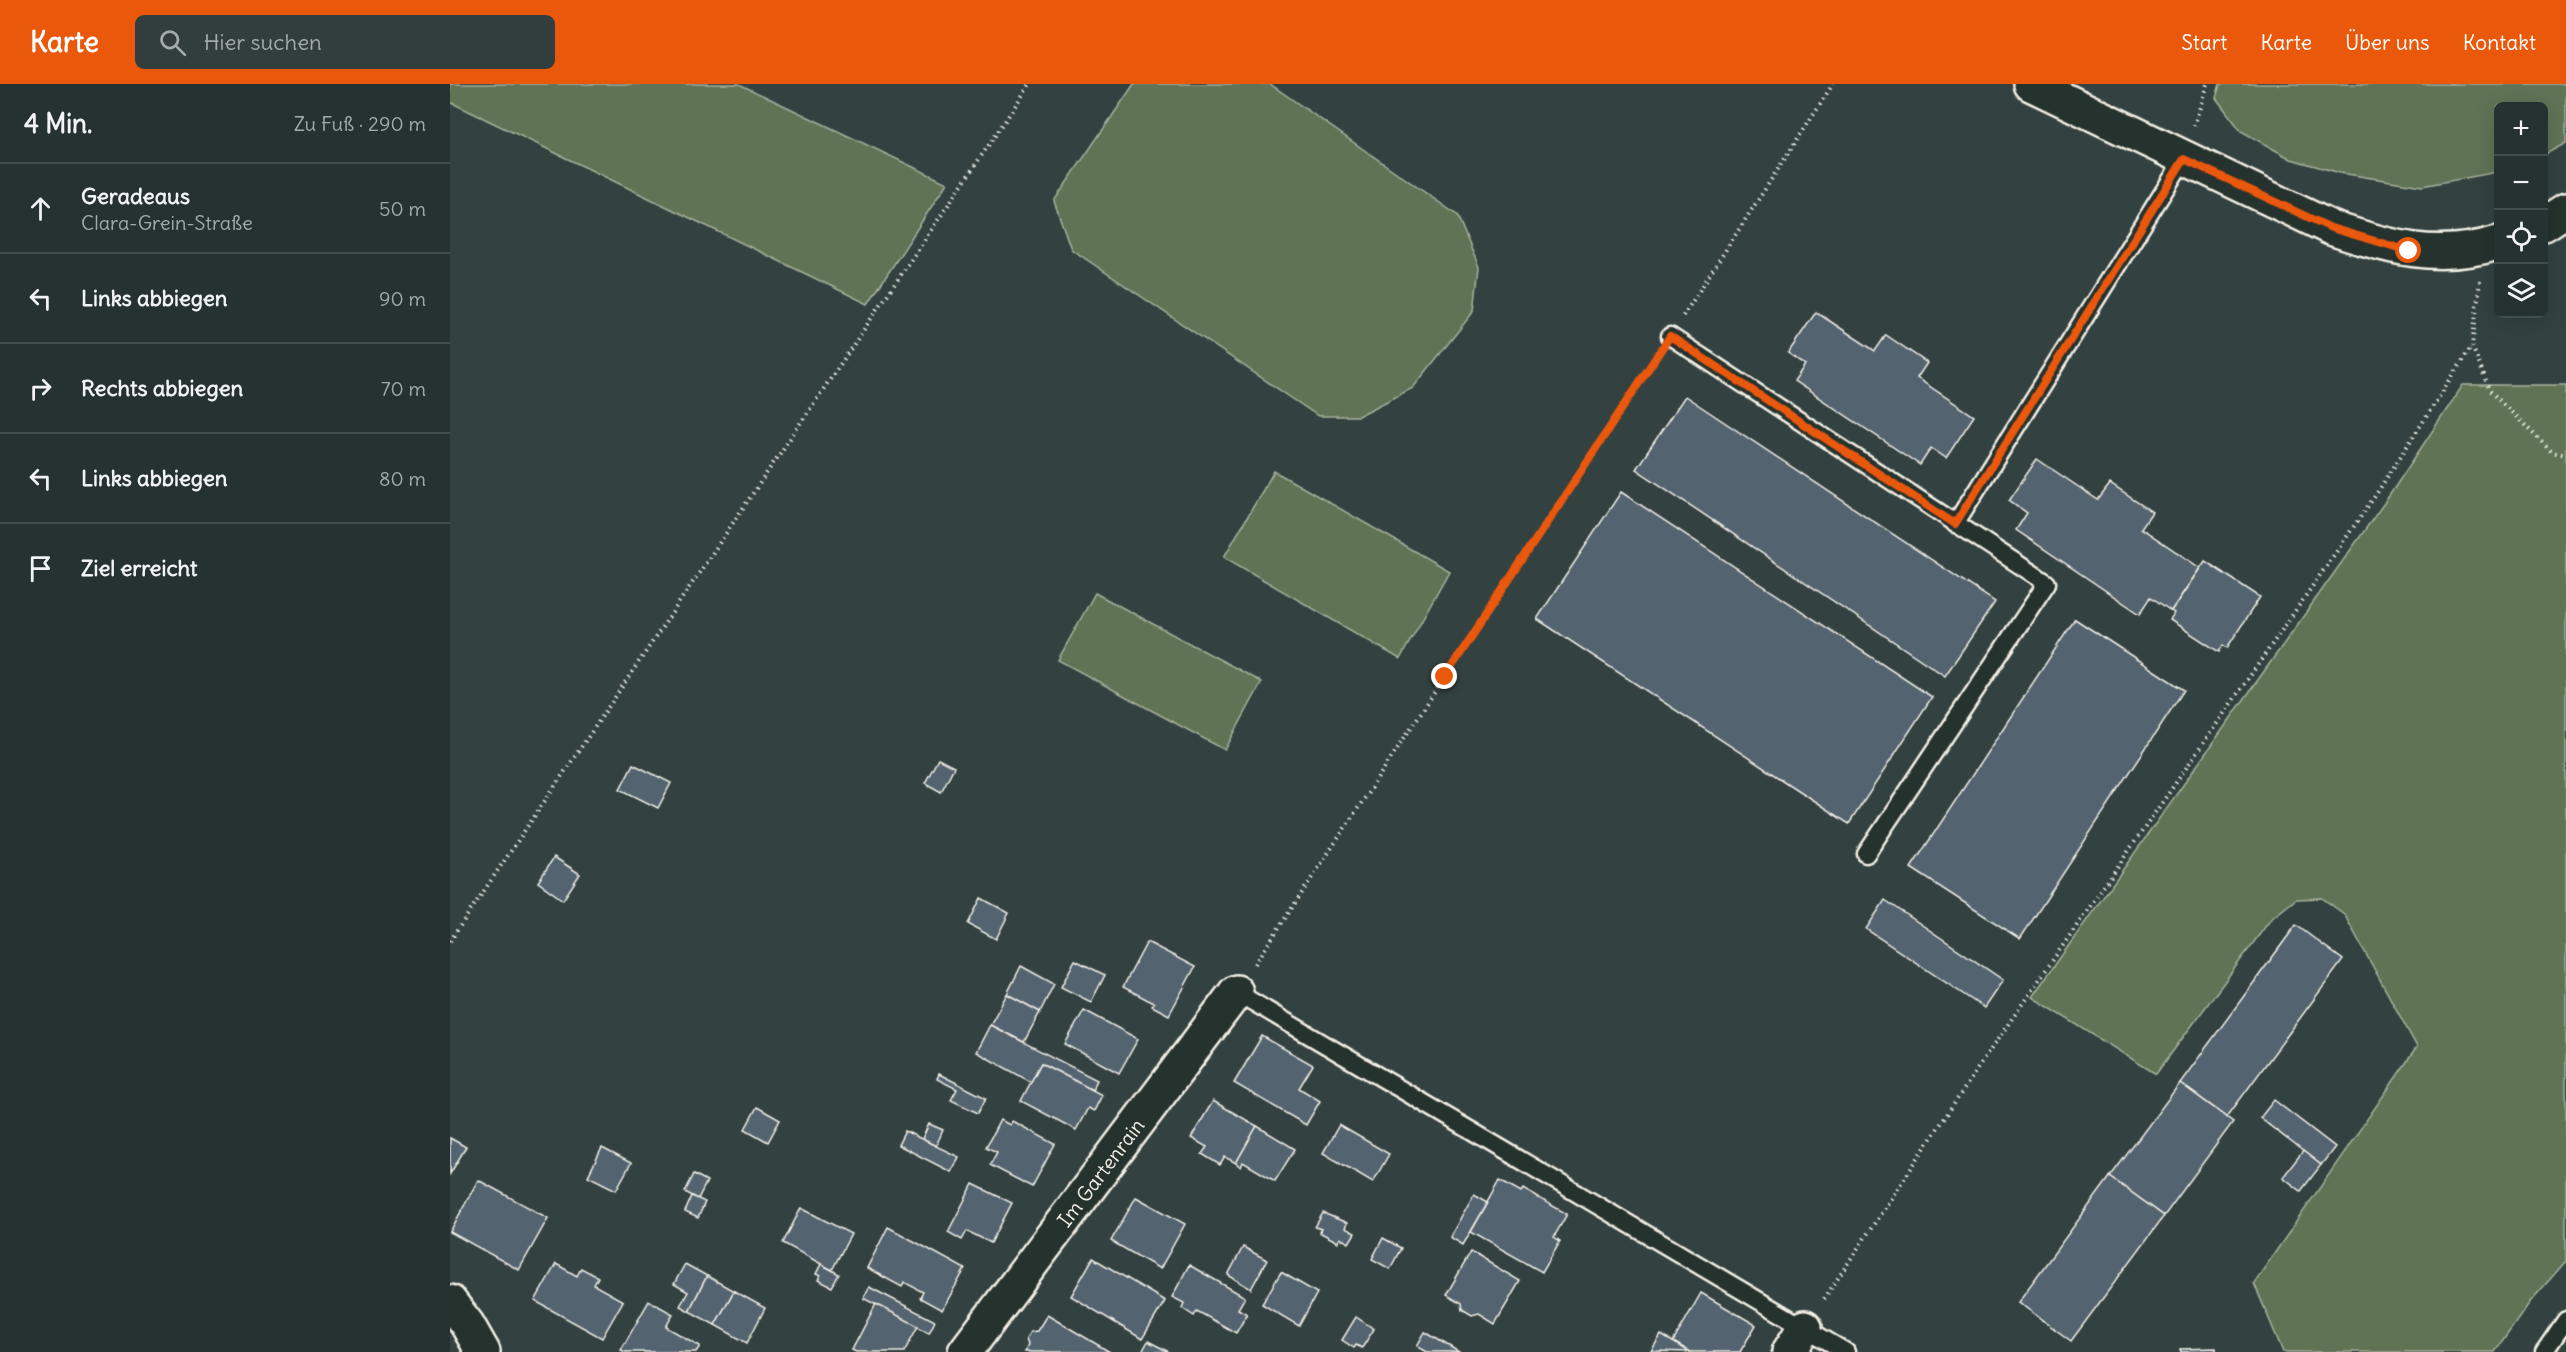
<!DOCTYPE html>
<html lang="de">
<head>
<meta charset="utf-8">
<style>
	body { margin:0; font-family:Delius,sans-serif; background:#323e3d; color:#f1f3f6 }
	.controls { position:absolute; right:18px; top:18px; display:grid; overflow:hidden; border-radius:9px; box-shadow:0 6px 24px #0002 }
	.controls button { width:54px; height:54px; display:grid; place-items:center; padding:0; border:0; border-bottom:2px solid #424d4d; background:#263231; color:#f1f3f6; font:30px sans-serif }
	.stop { position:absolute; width:18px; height:18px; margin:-14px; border:4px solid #ea580c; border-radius:50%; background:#fff }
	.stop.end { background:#ea580c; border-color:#fff; box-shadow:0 2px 6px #0008 }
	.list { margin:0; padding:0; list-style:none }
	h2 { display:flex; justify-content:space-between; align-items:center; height:78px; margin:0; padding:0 24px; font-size:26px }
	h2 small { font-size:20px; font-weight:400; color:#a4aaab }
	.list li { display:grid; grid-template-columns:39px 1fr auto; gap:18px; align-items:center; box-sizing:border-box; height:90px; padding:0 24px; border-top:2px solid #424d4d }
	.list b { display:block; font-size:22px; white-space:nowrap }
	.list p { margin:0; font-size:20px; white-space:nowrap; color:#a4aaab }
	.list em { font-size:20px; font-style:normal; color:#a4aaab }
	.icon { flex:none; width:33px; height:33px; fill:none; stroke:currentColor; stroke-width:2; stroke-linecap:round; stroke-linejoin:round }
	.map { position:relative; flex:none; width:2116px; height:1268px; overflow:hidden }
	header { display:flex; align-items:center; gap:36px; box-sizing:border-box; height:84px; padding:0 30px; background:#ea580c; color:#fff }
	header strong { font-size:28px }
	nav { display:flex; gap:33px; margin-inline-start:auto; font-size:21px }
	.search { width:420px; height:54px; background:#323e3d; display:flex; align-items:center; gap:15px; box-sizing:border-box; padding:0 21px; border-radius:9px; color:#a4aaab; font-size:22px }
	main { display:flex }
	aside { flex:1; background:#263231 }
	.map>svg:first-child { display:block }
</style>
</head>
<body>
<header>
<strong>Karte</strong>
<div class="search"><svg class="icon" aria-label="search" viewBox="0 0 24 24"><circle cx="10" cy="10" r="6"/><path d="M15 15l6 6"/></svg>Hier suchen</div>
<nav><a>Start</a><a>Karte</a><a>Über uns</a><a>Kontakt</a></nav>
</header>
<main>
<aside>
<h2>4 Min.<small>Zu Fuß · 290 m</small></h2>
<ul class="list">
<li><svg class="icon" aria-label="ahead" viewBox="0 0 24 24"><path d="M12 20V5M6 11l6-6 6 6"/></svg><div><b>Geradeaus</b><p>Clara-Grein-Straße</p></div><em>50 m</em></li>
<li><svg class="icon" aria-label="left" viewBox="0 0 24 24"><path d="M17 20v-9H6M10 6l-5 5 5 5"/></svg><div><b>Links abbiegen</b></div><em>90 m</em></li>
<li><svg class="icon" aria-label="right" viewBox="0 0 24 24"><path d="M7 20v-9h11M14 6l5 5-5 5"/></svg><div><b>Rechts abbiegen</b></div><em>70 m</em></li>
<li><svg class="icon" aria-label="left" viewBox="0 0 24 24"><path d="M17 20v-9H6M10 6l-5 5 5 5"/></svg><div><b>Links abbiegen</b></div><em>80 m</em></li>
<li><svg class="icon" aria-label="arrive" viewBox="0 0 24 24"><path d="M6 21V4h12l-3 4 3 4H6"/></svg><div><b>Ziel erreicht</b></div></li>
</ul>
</aside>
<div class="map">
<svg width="2116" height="1268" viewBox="0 0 2116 1268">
	<rect width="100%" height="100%" fill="#334241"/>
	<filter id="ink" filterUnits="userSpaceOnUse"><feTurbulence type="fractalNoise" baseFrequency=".0167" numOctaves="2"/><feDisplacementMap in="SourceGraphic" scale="12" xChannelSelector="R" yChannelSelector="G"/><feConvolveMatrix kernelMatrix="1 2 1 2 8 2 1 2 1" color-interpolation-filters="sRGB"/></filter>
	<g filter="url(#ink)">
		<!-- green -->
		<g fill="#607355" stroke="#aab29e" stroke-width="1.5">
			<polygon points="0,0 289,0 497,99 418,220 0,18"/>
			<polygon points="684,0 820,0 1007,131 1029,183 1024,227 963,304 908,332 868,332 621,165 604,117"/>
			<polygon points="1770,0 2116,0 2116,59 2094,71 2094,22 2048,22 2048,88 1972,102 1890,89 1841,75 1791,47 1766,14"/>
			<polygon points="2013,301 2116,301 2116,1177 2080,1218 2045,1268 1833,1268 1804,1199 1967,963 1894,830 1872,814 1846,815 1821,835 1706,990 1582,913 1939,412"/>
			<polygon points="824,387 999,487 950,575 774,473"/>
			<polygon points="645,509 812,598 775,666 608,576"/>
		</g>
		<!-- building -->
		<g fill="#526470" stroke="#f4f1e8" stroke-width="1.5">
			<polygon points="1366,228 1425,267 1436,251 1477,279 1467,294 1524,332 1496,374 1481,364 1470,381 1344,297 1355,281 1338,269"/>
			<polygon points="1235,312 1545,518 1495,592 1186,385"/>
			<polygon points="1587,375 1648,416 1660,400 1702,428 1691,444 1750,484 1721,527 1701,513 1690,530 1566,446 1577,429 1559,416"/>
			<polygon points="1171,408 1482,613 1399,740 1087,535"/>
			<polygon points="1755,477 1810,513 1777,564 1773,561 1769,568 1720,536 1724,529 1721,527"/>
			<polygon points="1625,535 1734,606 1570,855 1461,784"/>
			<polygon points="488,675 504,683 491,708 475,699"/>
			<polygon points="183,680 221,699 208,724 170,705"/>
			<polygon points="104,773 130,790 113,816 88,798"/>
			<polygon points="531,814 559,829 546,855 518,840"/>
			<polygon points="1435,816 1553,896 1534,924 1416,845"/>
			<polygon points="1846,841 1893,876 1777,1033 1730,999"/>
			<polygon points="697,858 745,883 719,931 702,922 704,919 673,903"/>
			<polygon points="625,876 655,891 641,918 611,903"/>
			<polygon points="571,882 604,900 590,928 557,910"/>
			<polygon points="557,910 590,928 574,958 540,941"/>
			<polygon points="634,926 688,955 669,989 615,960"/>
			<polygon points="540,941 647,996 642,1006 591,979 581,998 526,968"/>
			<polygon points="812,952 863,981 849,1004 870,1017 856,1041 784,999"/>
			<polygon points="591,979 652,1011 644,1027 638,1024 626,1046 571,1017"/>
			<polygon points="489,990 536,1014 528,1029 501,1016 507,1005 487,995"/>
			<polygon points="1730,999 1783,1038 1714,1132 1660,1093"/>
			<polygon points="1824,1016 1885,1063 1871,1081 1810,1034"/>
			<polygon points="763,1017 807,1042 786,1079 775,1073 770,1081 752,1070 757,1063 741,1054"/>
			<polygon points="307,1023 330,1036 318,1058 295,1045"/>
			<polygon points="550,1036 560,1041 562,1037 605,1060 582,1103 540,1081 547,1068 536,1063"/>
			<polygon points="479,1040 493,1046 486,1062 472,1055"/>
			<polygon points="889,1041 939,1070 923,1098 873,1069"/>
			<polygon points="807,1042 845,1065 825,1097 793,1078 791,1083 786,1079"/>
			<polygon points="455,1047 509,1073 501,1088 448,1061"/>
			<polygon points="0,1054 16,1063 0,1090"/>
			<polygon points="152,1064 181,1079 166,1106 138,1092"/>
			<polygon points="1853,1067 1871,1081 1851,1107 1833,1093"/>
			<polygon points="244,1090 257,1097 248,1115 235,1108"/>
			<polygon points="1660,1093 1714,1132 1621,1257 1568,1218"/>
			<polygon points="28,1096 98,1134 69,1186 0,1148"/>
			<polygon points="1050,1096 1071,1108 1073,1105 1117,1130 1104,1153 1110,1157 1092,1188 1021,1148"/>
			<polygon points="523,1100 562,1119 541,1159 517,1147 512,1156 498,1148"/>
			<polygon points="1024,1110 1038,1118 1013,1161 1000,1153"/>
			<polygon points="242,1112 255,1118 248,1134 235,1128"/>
			<polygon points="686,1113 735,1140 710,1185 661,1157"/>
			<polygon points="351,1124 401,1150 382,1186 333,1159"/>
			<polygon points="873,1129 897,1139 895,1144 905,1149 899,1159 890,1154 888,1158 869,1148 871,1145 865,1143"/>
			<polygon points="438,1143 515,1185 492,1226 470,1214 473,1208 454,1198 452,1203 417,1184"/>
			<polygon points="933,1154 951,1164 940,1185 922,1175"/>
			<polygon points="793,1163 817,1176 801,1205 778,1191"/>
			<polygon points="1021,1168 1070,1197 1045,1240 1029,1230 1022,1232 1012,1226 1011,1220 996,1211"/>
			<polygon points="643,1174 715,1217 692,1255 621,1212"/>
			<polygon points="106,1180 127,1192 131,1184 148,1193 144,1201 173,1217 152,1254 85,1217"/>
			<polygon points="235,1180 257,1192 239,1227 230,1222 238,1208 224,1200"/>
			<polygon points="371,1180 389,1190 382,1203 368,1196 370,1192 366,1190"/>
			<polygon points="739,1181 795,1213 788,1225 797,1230 786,1249 747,1227 744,1232 732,1224 734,1219 722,1213"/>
			<polygon points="831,1188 867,1209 849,1242 812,1220"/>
			<polygon points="257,1192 284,1207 265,1241 239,1227"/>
			<polygon points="419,1203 485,1237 479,1249 413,1214"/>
			<polygon points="284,1207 315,1224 297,1259 265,1241"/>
			<polygon points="1251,1209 1306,1241 1290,1268 1240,1268 1223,1258"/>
			<polygon points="199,1217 223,1230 216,1243 250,1262 246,1268 175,1268 171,1266"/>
			<polygon points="426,1220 468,1242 454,1268 406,1268 402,1266"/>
			<polygon points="597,1231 660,1268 575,1268 578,1261 576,1255 580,1248 587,1247"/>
			<polygon points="906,1233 924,1245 912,1264 906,1261 904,1264 892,1256"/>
			<polygon points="975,1248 1009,1268 977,1268 967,1262"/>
			<polygon points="1211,1251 1223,1258 1240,1268 1201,1267"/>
			<polygon points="698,1257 719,1268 692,1268"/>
			<polygon points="1766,1264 1766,1268 1731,1268 1730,1265"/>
		</g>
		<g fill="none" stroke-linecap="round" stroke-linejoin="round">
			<defs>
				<g id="service">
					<polyline points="1220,252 1597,499 1416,770"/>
					<polyline points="1505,440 1734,75"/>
					<polyline points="786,908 1396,1268"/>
					<polyline points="2094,1268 2116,1236"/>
				</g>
				<g id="minor">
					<path id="s1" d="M515,1268L786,908"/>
					<polyline points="1339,1268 1355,1243"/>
				</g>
				<g id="tertiary">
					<path d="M1581,0L1881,144C1940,164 1987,177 2048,159"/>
					<polyline points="2094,140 2116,126"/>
					<polyline points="0,1218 17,1240 33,1268"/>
				</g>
			</defs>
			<!-- service casing -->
			<use href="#service" stroke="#f4f1e8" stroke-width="21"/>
			<!-- minor casing -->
			<use href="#minor" stroke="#f4f1e8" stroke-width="38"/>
			<!-- tertiary casing -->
			<use href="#tertiary" stroke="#f4f1e8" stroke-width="38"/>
			<!-- path -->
			<g stroke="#f4f1e8" stroke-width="4" stroke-dasharray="1.5 4.5" stroke-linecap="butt">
				<polyline points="1744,42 1757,0"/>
				<polyline points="2030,197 2022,262 2040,307 2102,368 2116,371"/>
				<polyline points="1233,232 1383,0"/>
				<polyline points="0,857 580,0"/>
				<polyline points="805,880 1206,273"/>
				<polyline points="1374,1215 1532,978 1925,412 2022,262"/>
			</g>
			<!-- service -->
			<use href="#service" stroke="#26332d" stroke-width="16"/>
			<!-- minor -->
			<use href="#minor" stroke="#26332d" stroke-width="33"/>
			<!-- tertiary -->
			<use href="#tertiary" stroke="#26332d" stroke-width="33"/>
		</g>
	</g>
	<g fill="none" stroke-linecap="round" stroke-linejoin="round" filter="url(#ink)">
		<!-- route -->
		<polyline stroke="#ea580c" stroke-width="8" points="995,593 1220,252 1505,440 1734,75 1881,144 1959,167"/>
	</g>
	<g text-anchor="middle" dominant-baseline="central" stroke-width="4.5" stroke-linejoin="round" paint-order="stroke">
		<!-- street labels -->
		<g font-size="20" fill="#f4f1e8" stroke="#26332d">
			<text stroke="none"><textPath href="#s1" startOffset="225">Im Gartenrain</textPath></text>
		</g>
	</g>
</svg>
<div class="controls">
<button>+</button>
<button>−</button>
<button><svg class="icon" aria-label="locate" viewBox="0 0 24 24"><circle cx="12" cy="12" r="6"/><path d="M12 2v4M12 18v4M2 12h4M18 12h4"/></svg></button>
<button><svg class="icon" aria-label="layers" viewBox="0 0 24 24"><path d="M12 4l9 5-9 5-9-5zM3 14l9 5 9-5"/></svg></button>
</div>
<div class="stop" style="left:1959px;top:167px"></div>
<div class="stop end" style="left:995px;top:593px"></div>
</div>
</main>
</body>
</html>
